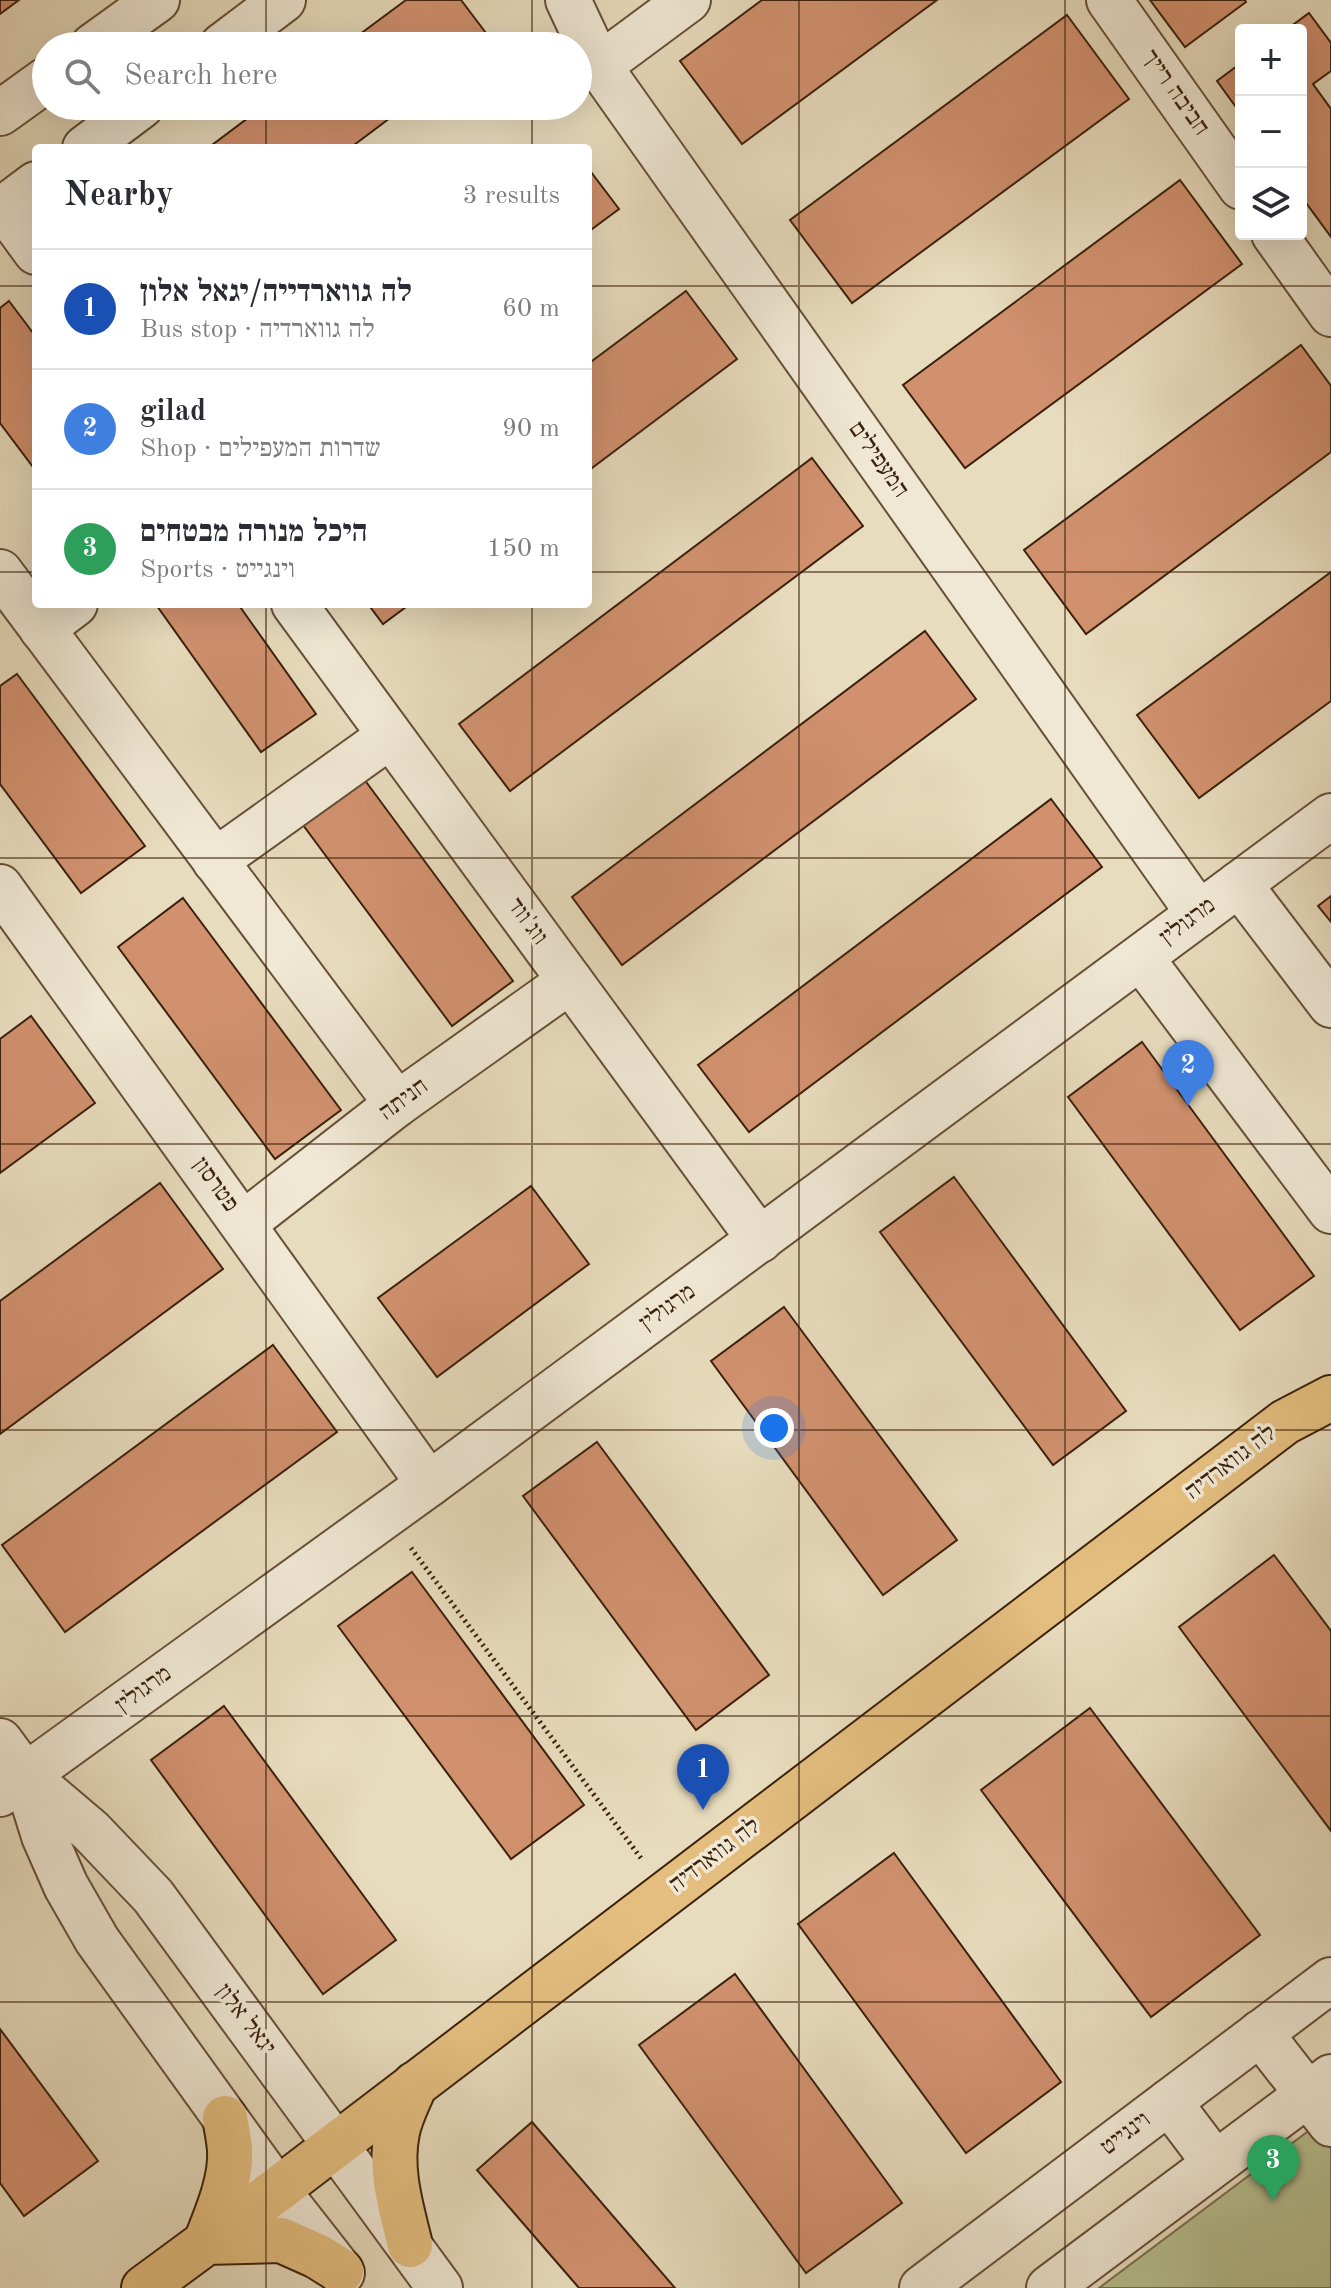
<!DOCTYPE html>
<html lang="en">
<head>
<meta charset="utf-8">
<style>
	body { margin:0; font-family:"Old Standard TT","Frank Ruhl Libre",serif; background:#f2f2f3; color:#2b2b33 }
	.controls { position:absolute; right:24px; top:24px; display:grid; overflow:hidden; border-radius:8px; box-shadow:0 8px 32px #0002 }
	.controls button { width:72px; height:72px; display:grid; place-items:center; padding:0; border:0; border-bottom:2px solid #e1e1e2; background:#fff; color:#2b2b33; font:40px sans-serif }
	.you { position:absolute; left:774px; top:1428px; width:28px; height:28px; margin:-20px; border:6px solid #fff; border-radius:50%; background:#1a73e8; box-shadow:0 0 0 12px #1a73e833 }
	.badge { display:grid; place-items:center; width:52px; height:52px; border-radius:50%; background:#ea580c; color:#fff; font-size:26px; font-weight:700 }
	.pin { position:absolute; translate:-50% -66px; filter:drop-shadow(0 2px 4px #0008) }
	.pin::after { content:''; position:absolute; top:42px; width:28px; height:24px; background:inherit; clip-path:polygon(0 0,100% 0,50% 100%) }
	.list { margin:0; padding:0; list-style:none }
	h2 { display:flex; justify-content:space-between; align-items:center; height:104px; margin:0; padding:0 32px; font-size:34px }
	h2 small { font-size:26px; font-weight:400; color:#7c7c81 }
	.list li { display:grid; grid-template-columns:52px 1fr auto; gap:24px; align-items:center; box-sizing:border-box; height:120px; padding:0 32px; border-top:2px solid #e1e1e2 }
	.list b { display:block; font-size:30px; white-space:nowrap }
	.list p { margin:0; font-size:26px; white-space:nowrap; color:#7c7c81 }
	.list em { font-size:26px; font-style:normal; color:#7c7c81 }
	.icon { flex:none; width:44px; height:44px; fill:none; stroke:currentColor; stroke-width:2; stroke-linecap:round; stroke-linejoin:round }
	.map { position:relative; flex:none; width:1331px; height:2288px; overflow:hidden }
	.search { position:absolute; background:#fff; box-shadow:0 8px 32px #0002; left:32px; top:32px; width:560px; height:88px; display:flex; align-items:center; gap:20px; box-sizing:border-box; padding:0 28px; border-radius:44px; color:#7c7c81; font-size:30px }
	.panel { position:absolute; background:#fff; box-shadow:0 8px 32px #0002; left:32px; top:144px; width:560px; height:464px; border-radius:8px }
	.map>svg:first-child { display:block }
</style>
</head>
<body>
<div class="map">
<svg width="1331" height="2288" viewBox="0 0 1331 2288">
	<rect width="100%" height="100%" fill="#e8dcbe"/>
	<filter id="stains"><feTurbulence type="fractalNoise" baseFrequency=".0025" numOctaves="4"/><feColorMatrix values="0 0 0 0 .2 0 0 0 0 .09 0 0 0 0 .02 0 0 0 .5 -.17"/></filter>
	<radialGradient id="worn" r=".72"><stop offset=".6" stop-color="#630" stop-opacity="0"/><stop offset="1" stop-color="#630" stop-opacity=".3"/></radialGradient>
	<!-- green -->
	<polygon fill="#b7c091" stroke="#79704e" stroke-width="2" points="1331,2114 1331,2288 1099,2288"/>
	<!-- building -->
	<g fill="#d1916f" stroke="#3b210b" stroke-width="2">
		<polygon points="0,0 19,0 0,14"/>
		<polygon points="406,0 461,0 492,41 486,46 344,46"/>
		<polygon points="762,0 937,0 742,144 680,61"/>
		<polygon points="1150,0 1245,0 1246,2 1185,47"/>
		<polygon points="1309,13 1331,43 1331,71 1313,84 1331,109 1331,237 1301,196 1301,30 1286,30"/>
		<polygon points="1067,15 1129,99 852,303 790,220"/>
		<polygon points="1241,63 1241,114 1217,81"/>
		<polygon points="264,106 406,106 350,148 208,148"/>
		<polygon points="588,168 619,209 588,232"/>
		<polygon points="1180,180 1242,264 965,468 903,385"/>
		<polygon points="686,291 737,359 588,471 588,364"/>
		<polygon points="9,301 36,337 36,471 0,423 0,308"/>
		<polygon points="1301,345 1331,386 1331,452 1086,634 1024,550"/>
		<polygon points="812,458 863,526 510,791 459,724"/>
		<polygon points="1331,572 1331,701 1199,798 1137,715"/>
		<polygon points="160,604 238,604 316,714 261,752 157,606"/>
		<polygon points="368,604 410,604 383,624"/>
		<polygon points="925,631 976,699 622,965 572,897"/>
		<polygon points="17,674 145,846 81,893 0,784 0,686"/>
		<polygon points="364,779 513,981 452,1026 303,825"/>
		<polygon points="1051,799 1102,867 749,1132 698,1065"/>
		<polygon points="1331,896 1331,922 1318,906"/>
		<polygon points="183,898 341,1110 275,1159 118,947"/>
		<polygon points="31,1016 95,1103 0,1173 0,1039"/>
		<polygon points="1142,1042 1314,1276 1240,1330 1068,1097"/>
		<polygon points="954,1177 1126,1411 1053,1465 880,1232"/>
		<polygon points="160,1183 223,1269 0,1434 0,1301"/>
		<polygon points="531,1186 589,1264 437,1377 378,1298"/>
		<polygon points="784,1307 957,1540 883,1595 711,1361"/>
		<polygon points="273,1345 337,1432 65,1632 2,1545"/>
		<polygon points="597,1442 769,1675 696,1730 523,1496"/>
		<polygon points="1274,1555 1331,1631 1331,1831 1179,1627"/>
		<polygon points="412,1572 584,1805 511,1859 338,1626"/>
		<polygon points="224,1706 396,1940 323,1994 151,1760"/>
		<polygon points="1090,1708 1260,1935 1151,2017 981,1790"/>
		<polygon points="894,1853 1061,2082 966,2153 798,1924"/>
		<polygon points="735,1974 902,2203 806,2273 639,2045"/>
		<polygon points="0,2029 98,2161 24,2216 0,2183"/>
		<polygon points="532,2122 675,2288 579,2288 477,2170"/>
	</g>
	<g fill="none" stroke-linecap="round" stroke-linejoin="round">
		<defs>
			<g id="minor">
				<polyline points="568,0 599,66 1199,914"/>
				<polyline points="1109,0 1241,187"/>
				<polyline points="93,46 157,0"/>
				<polyline points="222,46 283,0"/>
				<polyline points="599,66 688,0"/>
				<polyline points="0,113 46,80"/>
				<polyline points="85,148 141,106"/>
				<polyline points="4,208 36,252"/>
				<polyline points="0,211 36,184"/>
				<polyline points="1274,234 1331,314"/>
				<polyline points="0,572 397,1104"/>
				<polyline points="294,604 760,1240"/>
				<polyline points="42,629 75,604"/>
				<polyline points="215,861 390,736"/>
				<polyline points="1239,884 1331,1005"/>
				<polyline points="0,887 429,1484"/>
				<polyline points="1141,958 1331,1211"/>
				<polyline points="243,1224 397,1104 570,981"/>
				<polyline points="0,1741 25,1775 91,1831 153,1896 440,2288"/>
				<polyline points="25,1775 44,1836 66,1886 97,1940 277,2190 342,2273"/>
				<polyline points="0,1794 429,1484 1331,816"/>
				<polyline points="1260,2033 1331,2124"/>
				<polyline points="1169,2102 1215,2163"/>
				<polyline points="922,2288 1331,1980"/>
				<polyline points="1049,2288 1331,2077"/>
			</g>
			<g id="major">
				<polyline points="206,2242 281,2240 317,2256 341,2271"/>
				<path d="M206,2242C217,2214 232,2180 230,2149C229,2139 227,2128 225,2118"/>
				<path d="M410,2245C401,2208 389,2170 397,2132C400,2116 409,2100 415,2084"/>
				<polyline points="144,2288 277,2190 1285,1422 1331,1398"/>
			</g>
		</defs>
		<!-- minor casing -->
		<use href="#minor" stroke="#665038" stroke-width="48"/>
		<!-- major casing -->
		<use href="#major" stroke="#3b210b" stroke-width="48"/>
		<!-- path -->
		<polyline stroke="#3b210b" stroke-width="5" stroke-dasharray="2 4" stroke-linecap="butt" points="411,1548 643,1861"/>
		<!-- minor -->
		<use href="#minor" stroke="#f0e8d5" stroke-width="44"/>
		<!-- major -->
		<use href="#major" stroke="#e4be7f" stroke-width="44"/>
	</g>
	<!-- grid -->
	<path fill="none" stroke="#3b210b" stroke-width="2" stroke-opacity="0.55" d="M266,0V46M532,0V46M799,0V2288M1065,0V2288M266,106V148M532,106V148M0,286H36M588,286H1331M0,572H36M588,572H1331M266,604V2288M532,604V2288M0,858H1331M0,1144H1331M0,1430H1331M0,1716H1331M0,2002H1331"/>
	<g text-anchor="middle" dominant-baseline="central" stroke-width="7" stroke-linejoin="round" paint-order="stroke">
		<!-- street labels -->
		<g font-size="24" fill="#3b210b" stroke="#f0e8d5">
			<text transform="translate(1175 93) rotate(55)">חביבה רייך</text>
			<text transform="translate(878 460) rotate(55)">המעפילים</text>
			<text transform="translate(527 922) rotate(54)">ווג'ווד</text>
			<text transform="translate(1188 922) rotate(-37)">מרגולין</text>
			<text transform="translate(404 1100) rotate(-36)">חניתה</text>
			<text transform="translate(215 1185) rotate(54)">פטרסון</text>
			<text transform="translate(668 1308) rotate(-36)">מרגולין</text>
			<text transform="translate(1231 1463) rotate(-37)">לה גווארדיה</text>
			<text transform="translate(144 1690) rotate(-36)">מרגולין</text>
			<text transform="translate(715 1856) rotate(-37)">לה גווארדיה</text>
			<text transform="translate(245 2020) rotate(53)">יגאל אלון</text>
			<text transform="translate(1126 2134) rotate(-37)">וינגייט</text>
		</g>
	</g>
	<rect width="100%" height="100%" filter="url(#stains)"/>
	<rect width="100%" height="100%" fill="url(#worn)"/>
</svg>
<div class="controls">
<button>+</button>
<button>−</button>
<button><svg class="icon" aria-label="layers" viewBox="0 0 24 24"><path d="M12 4l9 5-9 5-9-5zM3 14l9 5 9-5"/></svg></button>
</div>
<div class="you"></div>
<div class="pin badge" style="left:703px;top:1810px;background:#1a4fb4">1</div>
<div class="pin badge" style="left:1188px;top:1106px;background:#3f7fe0">2</div>
<div class="pin badge" style="left:1273px;top:2201px;background:#2e9e5b">3</div>
<div class="search"><svg class="icon" aria-label="search" viewBox="0 0 24 24"><circle cx="10" cy="10" r="6"/><path d="M15 15l6 6"/></svg>Search here</div>
<section class="panel">
<h2>Nearby<small>3 results</small></h2>
<ul class="list">
<li><span class="badge" style="background:#1a4fb4">1</span><div><b>לה גווארדייה/יגאל אלון</b><p>Bus stop · לה גווארדיה</p></div><em>60 m</em></li>
<li><span class="badge" style="background:#3f7fe0">2</span><div><b>gilad</b><p>Shop · שדרות המעפילים</p></div><em>90 m</em></li>
<li><span class="badge" style="background:#2e9e5b">3</span><div><b>היכל מנורה מבטחים</b><p>Sports · וינגייט</p></div><em>150 m</em></li>
</ul>
</section>
</div>
</body>
</html>
